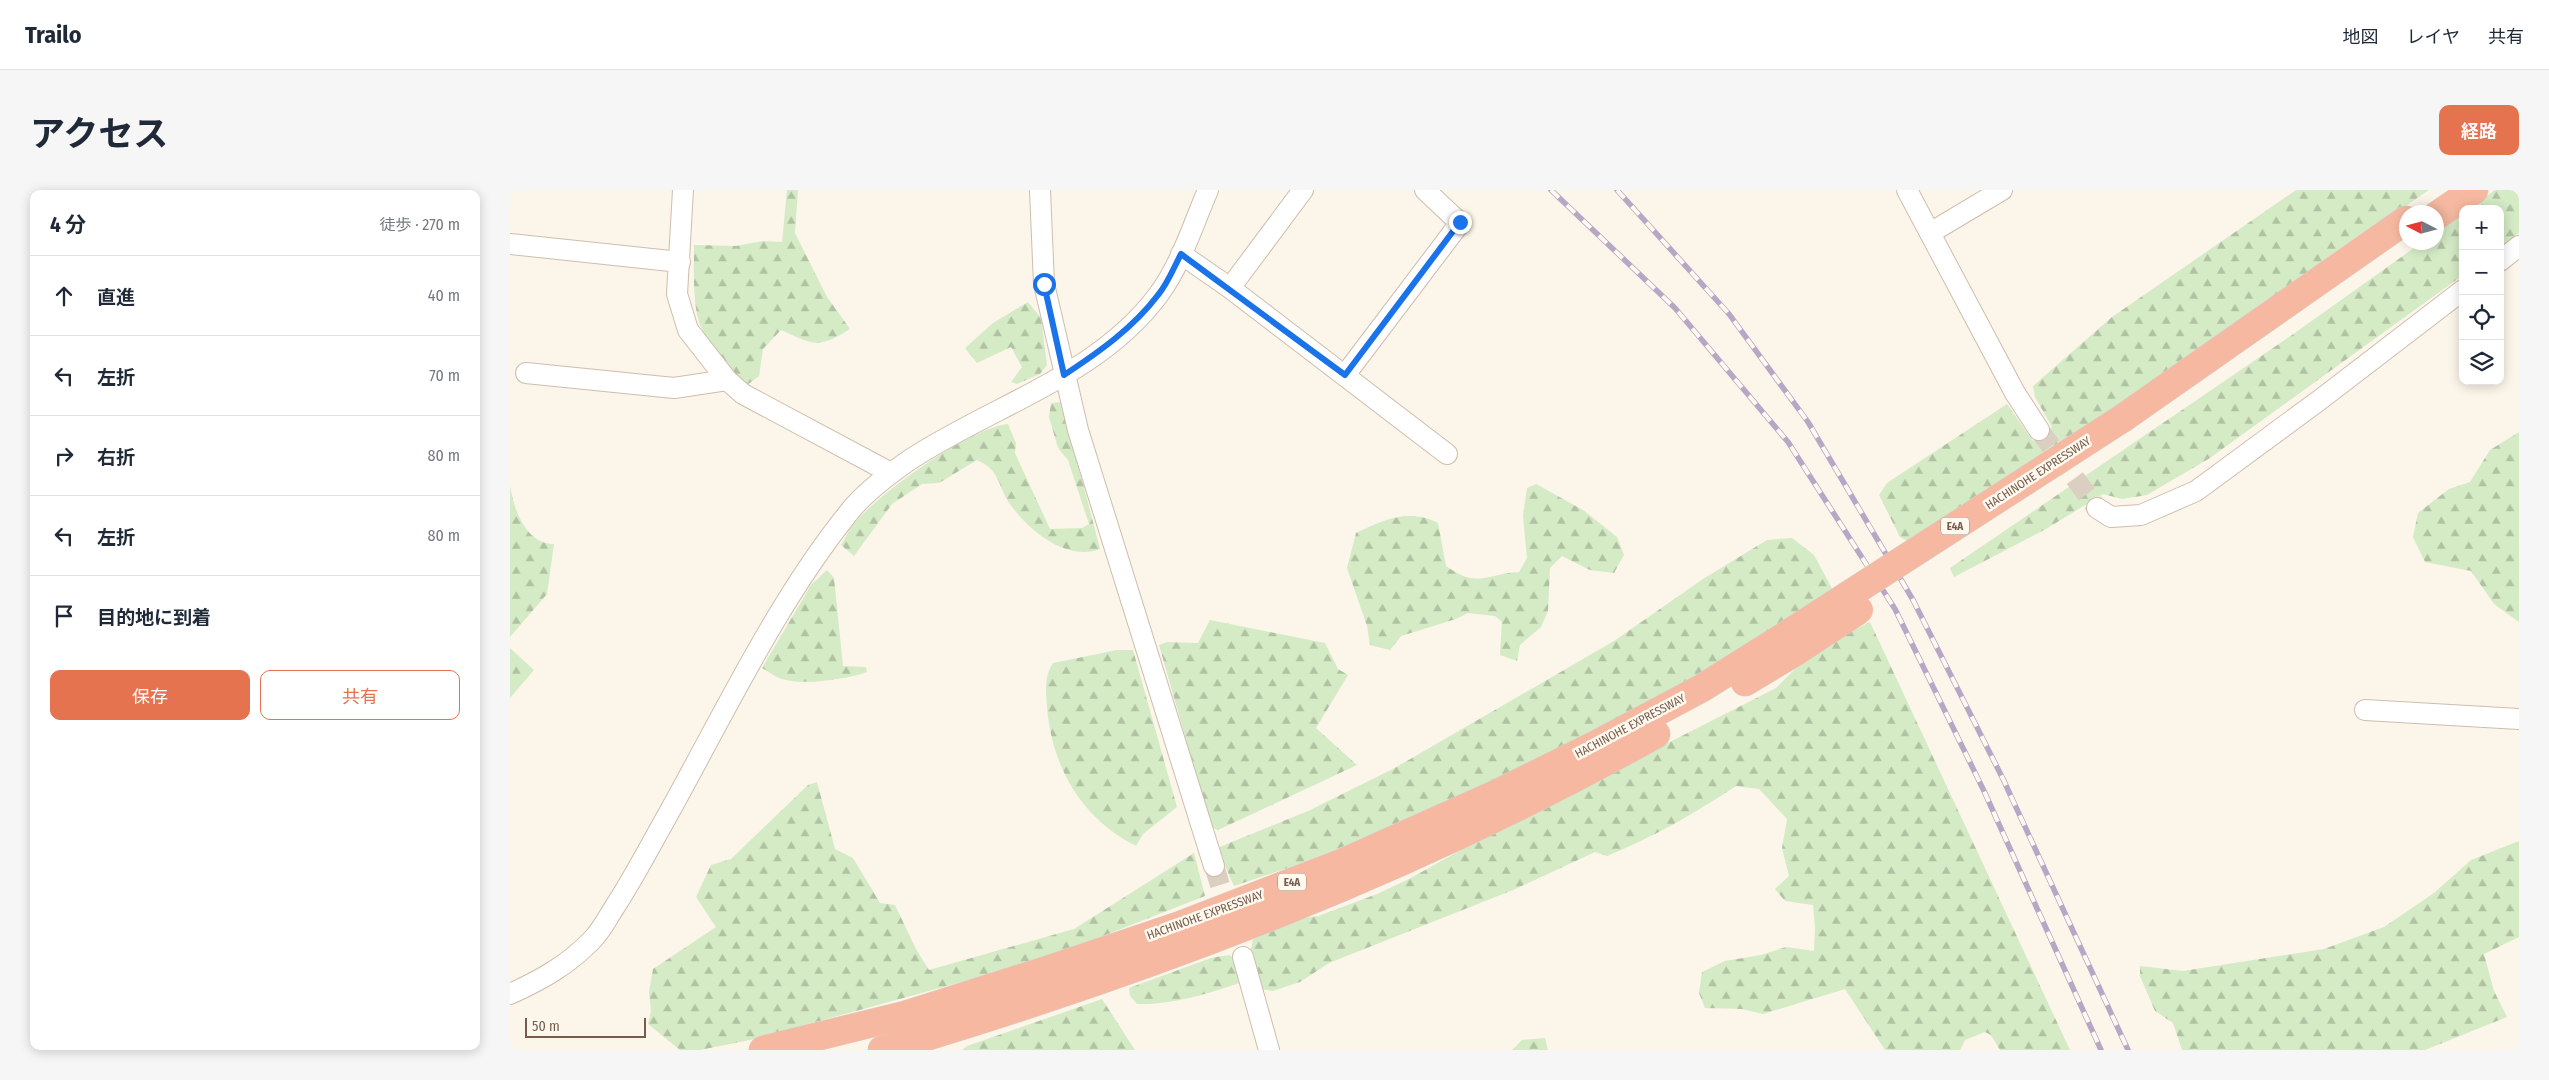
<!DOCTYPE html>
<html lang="ja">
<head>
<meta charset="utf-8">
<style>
	body { margin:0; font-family:"Fira Sans Condensed","Noto Sans JP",sans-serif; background:#f6f6f7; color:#1f2937 }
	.controls { position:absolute; right:15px; top:15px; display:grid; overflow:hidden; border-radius:10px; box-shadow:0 2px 12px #0003 }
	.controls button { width:45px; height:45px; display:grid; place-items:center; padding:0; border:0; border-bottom:1px solid #e0e1e3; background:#fff; color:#1f2937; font:25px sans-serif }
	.compass { position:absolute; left:1889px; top:15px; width:45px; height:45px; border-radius:50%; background:#fff; box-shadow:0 2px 12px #0003; rotate:276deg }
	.scale { position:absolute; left:15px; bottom:12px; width:121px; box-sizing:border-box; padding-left:5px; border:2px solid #775c4c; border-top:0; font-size:14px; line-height:18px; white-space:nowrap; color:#775c4c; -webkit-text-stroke:4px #fff9ef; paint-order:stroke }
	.stop { position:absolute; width:15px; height:15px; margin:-11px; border:4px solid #1a73e8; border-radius:50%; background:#fff }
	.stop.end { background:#1a73e8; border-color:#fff; box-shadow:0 1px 5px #0008 }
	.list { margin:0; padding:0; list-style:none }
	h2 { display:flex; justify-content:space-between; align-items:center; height:65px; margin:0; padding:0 20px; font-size:21px }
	h2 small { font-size:16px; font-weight:400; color:#747a83 }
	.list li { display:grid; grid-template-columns:32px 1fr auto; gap:15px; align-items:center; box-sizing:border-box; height:80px; padding:0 20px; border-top:1px solid #e0e1e3 }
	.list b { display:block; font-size:19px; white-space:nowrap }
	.list em { font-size:16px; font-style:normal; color:#747a83 }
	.actions { display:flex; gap:10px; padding:15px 20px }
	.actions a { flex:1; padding:11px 0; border:1px solid #e5734f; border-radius:10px; text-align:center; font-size:18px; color:#e5734f }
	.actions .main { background:#e5734f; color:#fff }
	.icon { flex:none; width:28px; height:28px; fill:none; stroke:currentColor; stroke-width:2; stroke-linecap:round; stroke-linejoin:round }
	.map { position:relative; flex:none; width:2009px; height:860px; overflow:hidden; border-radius:10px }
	header { display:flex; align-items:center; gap:30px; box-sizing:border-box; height:70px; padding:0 25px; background:#fff; border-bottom:1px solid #e0e1e3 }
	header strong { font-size:24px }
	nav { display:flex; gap:28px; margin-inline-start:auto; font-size:18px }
	.intro { display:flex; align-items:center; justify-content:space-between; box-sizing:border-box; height:120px; padding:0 30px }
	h1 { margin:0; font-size:35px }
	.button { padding:12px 22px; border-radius:10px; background:#e5734f; color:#fff; font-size:18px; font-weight:700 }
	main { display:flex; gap:30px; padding:0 30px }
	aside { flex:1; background:#fff; border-radius:10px; box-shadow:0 2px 12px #0003 }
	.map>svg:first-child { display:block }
</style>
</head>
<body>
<header>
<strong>Trailo</strong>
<nav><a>地図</a><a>レイヤ</a><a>共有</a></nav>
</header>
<div class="intro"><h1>アクセス</h1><a class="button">経路</a></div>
<main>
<aside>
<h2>4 分<small>徒歩 · 270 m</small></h2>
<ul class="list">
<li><svg class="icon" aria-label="ahead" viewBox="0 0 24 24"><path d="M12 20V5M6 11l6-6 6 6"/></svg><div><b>直進</b></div><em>40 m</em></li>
<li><svg class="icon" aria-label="left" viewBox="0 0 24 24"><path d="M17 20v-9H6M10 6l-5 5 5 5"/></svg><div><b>左折</b></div><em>70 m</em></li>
<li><svg class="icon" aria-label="right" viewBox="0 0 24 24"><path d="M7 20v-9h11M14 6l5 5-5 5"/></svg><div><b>右折</b></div><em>80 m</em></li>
<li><svg class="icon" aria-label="left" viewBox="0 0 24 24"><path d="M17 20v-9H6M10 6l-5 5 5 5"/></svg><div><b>左折</b></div><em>80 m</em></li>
<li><svg class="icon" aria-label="arrive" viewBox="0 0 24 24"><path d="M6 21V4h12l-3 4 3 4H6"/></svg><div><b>目的地に到着</b></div></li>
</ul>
<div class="actions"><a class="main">保存</a><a>共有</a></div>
</aside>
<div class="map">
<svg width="2009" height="860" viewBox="0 0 2009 860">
	<defs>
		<pattern id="forest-firs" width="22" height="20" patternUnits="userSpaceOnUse" patternTransform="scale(1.25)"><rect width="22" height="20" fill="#d4ebc6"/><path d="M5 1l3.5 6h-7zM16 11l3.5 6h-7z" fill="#b1c2a3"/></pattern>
	</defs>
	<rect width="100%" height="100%" fill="#fcf5e9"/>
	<!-- forest -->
	<g fill="url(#forest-firs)">
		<path d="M277,0H288L285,43L317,107L340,139C308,159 304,155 271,140L253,159L249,186L237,195C219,180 201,159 191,137C182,117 184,78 184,55L226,56L252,51L272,52Z"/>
		<polygon points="1786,0 1919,0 1743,121 1553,257 1399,352 1390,347 1369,305 1377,293 1497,214 1523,251 1542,237 1525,207 1523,196 1602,127"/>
		<polygon points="1985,0 2009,0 2009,43 1990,57 1990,19 1958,19"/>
		<polygon points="1953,23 1953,85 1700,268 1637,305 1612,309 1593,304 1536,339 1444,387 1440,378 1782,145 1911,53 1926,52 1927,42"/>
		<polygon points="518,112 531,128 537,175 530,184 507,194 501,192 512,177 501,157 467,173 455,158 483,133"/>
		<path d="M552,212L590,359C556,372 516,339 498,311C487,292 489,280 467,270L429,293L412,294L382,314L344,366L331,355C335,349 338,341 343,335C368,304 459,238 498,234L506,253L505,263L540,339L572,338L579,334L558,270L548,258L539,227L541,213Z"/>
		<polygon points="2009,242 2009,432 1984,414 1961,381 1915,372 1903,347 1908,323 1939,299 1960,292 1980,260"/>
		<path d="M1026,294L1073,320L1107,347L1114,365L1104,383L1080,380L1052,366L1040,378L1038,421L1031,437L1010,455L1007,471L990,465L992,432L985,426L958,423L946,429L891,446L880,460L860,455L857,436L837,378L846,343C873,330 899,318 928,333L936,376C968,399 976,384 1009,382L1017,368L1013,326L1017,298Z"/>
		<path d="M0,296C4,320 16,354 44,354L37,404L0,447Z"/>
		<polygon points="1282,348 1304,365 1325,404 1173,493 1054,559 875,640 784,676 724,696 707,658 798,621 883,579 1104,451 1193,389 1257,350"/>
		<path d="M317,380L324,388L333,476L356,477L357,482C337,489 297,495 276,490C268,489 259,482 252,478L301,395Z"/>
		<polygon points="700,430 815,453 828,479 838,485 806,538 847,575 708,640 701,637 649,455 657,452 688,453"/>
		<path d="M1360,432L1560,860H1490L1481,845L1475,842L1455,850L1450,860H1375L1335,799L1253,824L1232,819L1195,818L1189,803L1192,782L1215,771L1251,765L1276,757L1304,761L1305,738L1303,715L1275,711L1265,699L1279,686L1272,658L1277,629L1249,599L1226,596C1184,624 1143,647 1097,666L1085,662L1003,700L819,773L790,792L763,801L751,799L744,788C707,801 666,815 627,814L620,806L619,798L701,768L719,765L726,769L740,764L743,749L792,728L808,726L867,704L899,689L985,641L1266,498L1287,477L1318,453Z"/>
		<polygon points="0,458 24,480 0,508"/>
		<path d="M607,460H623L667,617L633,644L626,656C571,628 542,577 537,517C536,501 534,487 543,473Z"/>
		<polygon points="307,592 325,659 343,668 370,713 385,715 406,759 419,780 564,739 684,663 695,706 570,755 459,790 240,850 190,860 170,860 138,834 141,821 139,802 143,779 206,737 186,707 201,675 221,669 298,595"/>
		<polygon points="2009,651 2009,747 1974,764 1984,801 1997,827 1915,860 1672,860 1663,833 1645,821 1630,786 1630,776 1673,781 1814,759 1874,737 1924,703 1961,670"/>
		<polygon points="592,809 625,860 452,860 457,856"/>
		<polygon points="1035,848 1038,860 1002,860 1012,850"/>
	</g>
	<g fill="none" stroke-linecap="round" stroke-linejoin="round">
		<!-- minor-tunnel -->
		<g stroke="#dbcfc2" stroke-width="20" stroke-dasharray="20 10" stroke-linecap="butt">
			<polyline points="1529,240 1587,318"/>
			<polyline points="704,676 733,767"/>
		</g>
		<defs>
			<g id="minor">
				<polyline points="173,0 167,104 178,140 217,190 233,204 381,283"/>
				<polyline points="530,0 534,94 568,240 704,676"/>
				<polyline points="1397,0 1505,203 1529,240"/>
				<polyline points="1420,43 1492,0"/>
				<polyline points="0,54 170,72"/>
				<polyline points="671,64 720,98 937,264"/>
				<polyline points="1990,71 2009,56"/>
				<polyline points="720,98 793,0"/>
				<polyline points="16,183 164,198 217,190"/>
				<polyline points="835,185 950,33 915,0"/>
				<polyline points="1587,318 1601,327 1631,325 1686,301 1811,209 1953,100"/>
				<polyline points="1855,520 2009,529"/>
				<polyline points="733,767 759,860"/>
				<path d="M0,804C31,790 58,775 82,750C91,741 97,729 104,718C123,689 139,658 156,628C213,526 267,411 340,321C355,302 378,285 398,271C480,216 588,187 649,104C671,74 683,35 698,0"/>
			</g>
			<g id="highway">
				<polyline points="1926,26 1964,0"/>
				<polyline points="1613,228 1896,30"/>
				<polyline points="1235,492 1285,462"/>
				<polyline points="253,860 395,825 531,782 668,736 834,672 986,604 1085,555 1192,498 1278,444"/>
				<path d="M372,860C639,781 903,681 1146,544"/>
			</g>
		</defs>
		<!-- minor casing -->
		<use href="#minor" stroke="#cfbdae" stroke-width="22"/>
		<!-- highway casing -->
		<use href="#highway" stroke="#d9d1cd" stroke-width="29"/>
		<!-- minor -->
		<use href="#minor" stroke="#fff" stroke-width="20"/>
		<!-- highway -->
		<use href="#highway" stroke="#f6b8a0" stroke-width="28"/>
		<defs>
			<g id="rail">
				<polyline points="1041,0 1165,118 1278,252 1385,419 1474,601 1591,860"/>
				<polyline points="1107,0 1219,124 1298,232 1403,410 1493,589 1618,860"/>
			</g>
		</defs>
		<!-- rail casing -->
		<use href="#rail" stroke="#b8a6c7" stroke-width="5.5"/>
		<!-- rail -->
		<use href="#rail" stroke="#fff9ef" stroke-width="4" stroke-dasharray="11" stroke-linecap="butt"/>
		<defs>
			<g id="highway-bridge">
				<polyline points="1278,444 1613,228"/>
				<polyline points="1285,462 1349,420"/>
			</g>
		</defs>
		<!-- highway-bridge casing -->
		<use href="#highway-bridge" stroke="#d9d1cd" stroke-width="29" stroke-linecap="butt"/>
		<!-- highway-bridge -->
		<use href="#highway-bridge" stroke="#f6b8a0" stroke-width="28"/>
	</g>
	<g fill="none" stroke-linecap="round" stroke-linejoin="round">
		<!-- route -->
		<path stroke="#1a73e8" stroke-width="6" d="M534,94L554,185C589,162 623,138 648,105C658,93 664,77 671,64L835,185L950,32"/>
	</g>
	<g text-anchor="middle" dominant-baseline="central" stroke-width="5" stroke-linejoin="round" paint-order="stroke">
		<!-- shield labels -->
		<g fill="#fff9ef" stroke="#a08b7d" stroke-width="1">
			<rect x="1431" y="327.5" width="28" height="17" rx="4"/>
			<rect x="768" y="683.5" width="28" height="17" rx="4"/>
		</g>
		<g font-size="11" font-weight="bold" fill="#775c4c">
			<text x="1445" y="336">E4A</text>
			<text x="782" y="692">E4A</text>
		</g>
		<!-- street labels -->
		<g font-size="12" fill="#775c4c" stroke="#fff9ef">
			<text transform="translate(1528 283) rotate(-33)">HACHINOHE EXPRESSWAY</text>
			<text transform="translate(1120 536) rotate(-28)">HACHINOHE EXPRESSWAY</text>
			<text transform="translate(695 725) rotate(-20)">HACHINOHE EXPRESSWAY</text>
		</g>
	</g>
</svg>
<div class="controls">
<button>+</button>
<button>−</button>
<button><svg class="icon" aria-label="locate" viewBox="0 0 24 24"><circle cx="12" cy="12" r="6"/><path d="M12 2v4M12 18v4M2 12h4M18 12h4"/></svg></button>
<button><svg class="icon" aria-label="layers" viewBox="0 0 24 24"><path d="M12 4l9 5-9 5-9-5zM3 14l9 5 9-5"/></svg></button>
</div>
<svg class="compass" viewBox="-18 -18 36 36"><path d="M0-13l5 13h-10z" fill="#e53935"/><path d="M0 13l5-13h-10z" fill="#747a83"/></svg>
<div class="scale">50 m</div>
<div class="stop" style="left:534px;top:94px"></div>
<div class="stop end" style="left:950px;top:32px"></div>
</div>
</main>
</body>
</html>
